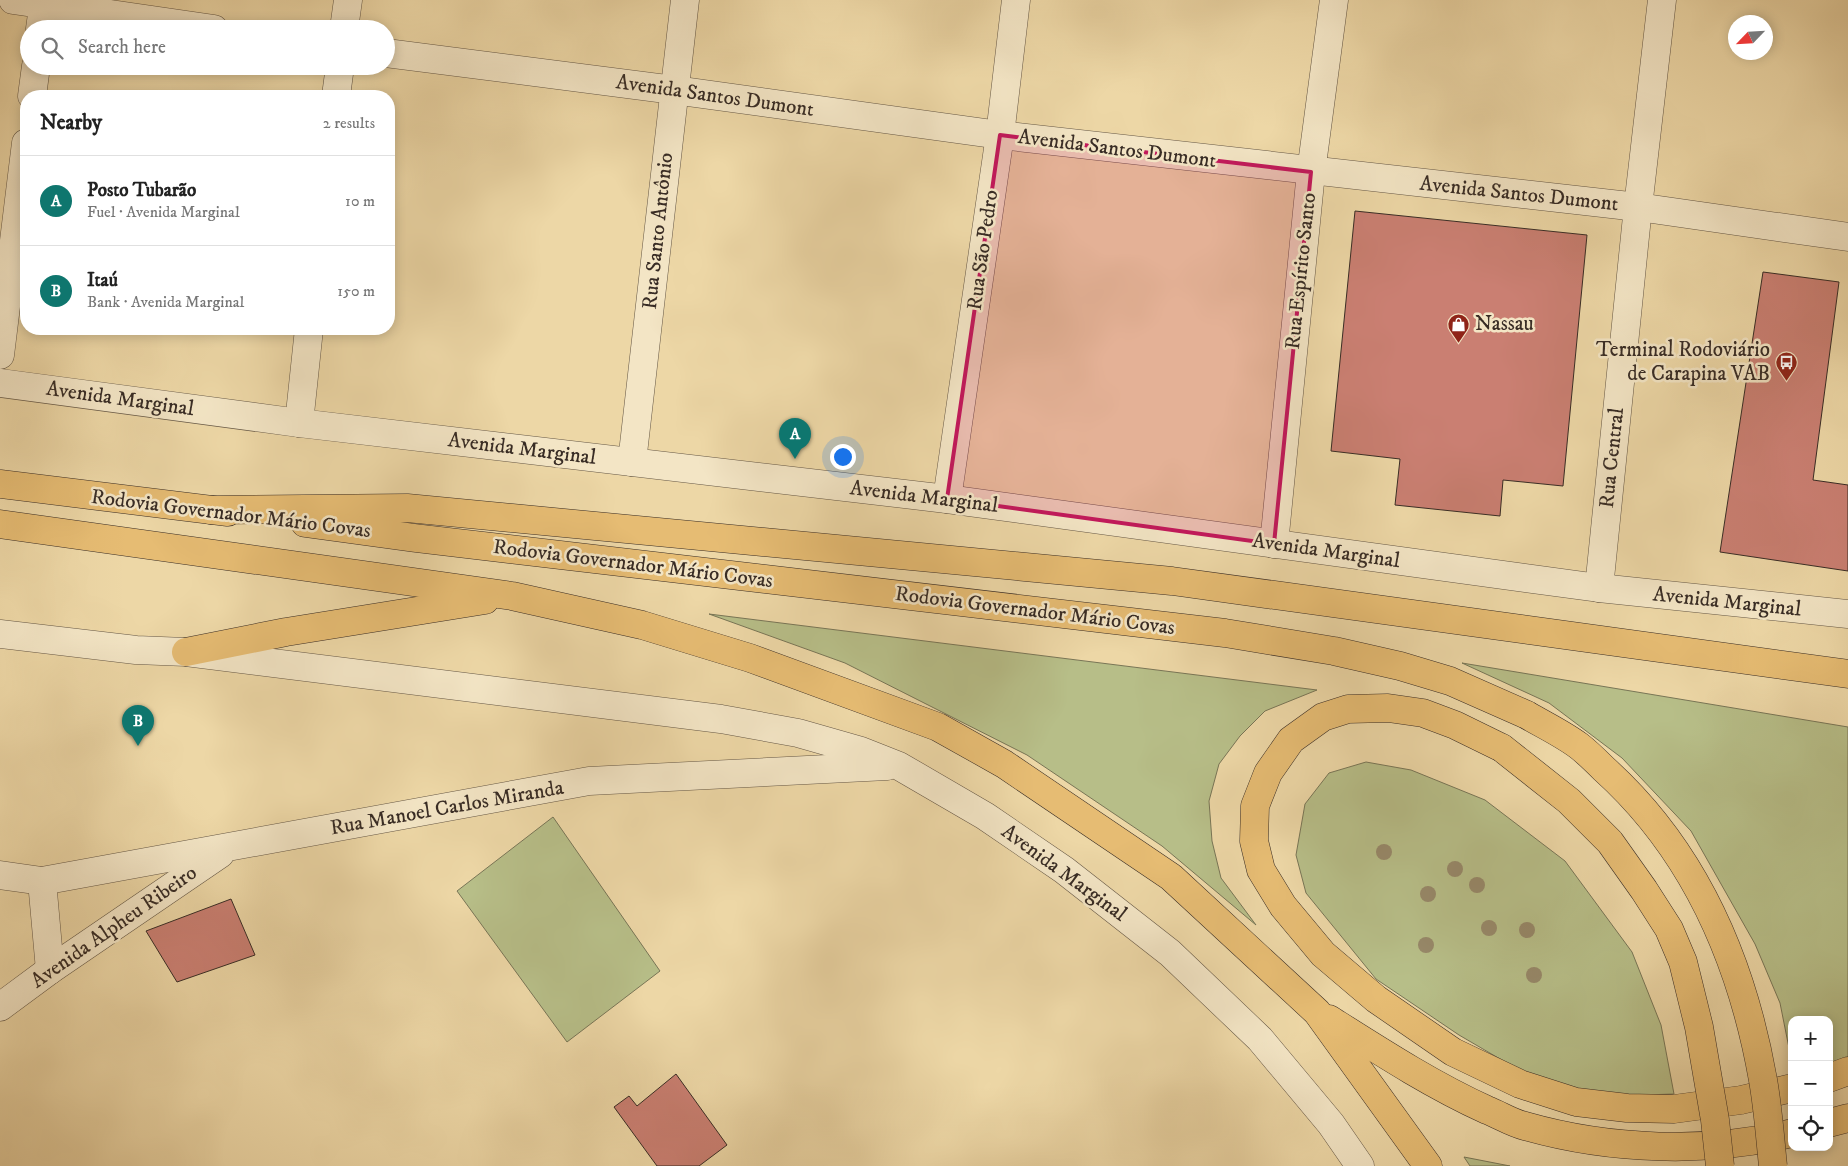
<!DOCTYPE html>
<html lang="en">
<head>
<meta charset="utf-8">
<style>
	body { margin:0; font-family:"IM FELL DW Pica",serif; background:#f6f6f6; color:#222 }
	.controls { position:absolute; right:15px; bottom:15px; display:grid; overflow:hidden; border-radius:10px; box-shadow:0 2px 12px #0003 }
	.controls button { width:45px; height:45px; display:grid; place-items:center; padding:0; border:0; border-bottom:1px solid #e0e0e0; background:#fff; color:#222; font:25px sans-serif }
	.compass { position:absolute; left:1728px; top:15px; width:45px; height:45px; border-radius:50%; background:#fff; box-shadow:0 2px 12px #0003; rotate:245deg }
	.you { position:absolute; left:842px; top:456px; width:18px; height:18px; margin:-12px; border:4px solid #fff; border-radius:50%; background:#1a73e8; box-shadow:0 0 0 8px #1a73e833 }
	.badge { display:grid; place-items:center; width:32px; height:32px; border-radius:50%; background:#0f766e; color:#fff; font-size:16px; font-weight:700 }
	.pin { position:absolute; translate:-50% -41px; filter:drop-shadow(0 1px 2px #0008) }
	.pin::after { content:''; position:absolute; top:26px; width:18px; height:15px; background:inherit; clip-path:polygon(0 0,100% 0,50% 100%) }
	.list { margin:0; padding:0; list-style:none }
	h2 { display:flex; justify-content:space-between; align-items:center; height:65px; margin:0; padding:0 20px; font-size:21px }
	h2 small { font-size:16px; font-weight:400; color:#767676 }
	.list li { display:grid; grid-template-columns:32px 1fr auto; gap:15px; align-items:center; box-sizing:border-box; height:90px; padding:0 20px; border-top:1px solid #e0e0e0 }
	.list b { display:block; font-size:19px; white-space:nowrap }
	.list p { margin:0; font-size:16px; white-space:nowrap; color:#767676 }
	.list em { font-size:16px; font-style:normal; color:#767676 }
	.icon { flex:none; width:28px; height:28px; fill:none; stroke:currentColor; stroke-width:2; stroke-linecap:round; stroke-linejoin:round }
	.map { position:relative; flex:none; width:1848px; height:1166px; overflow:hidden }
	.search { position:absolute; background:#fff; box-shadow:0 2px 12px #0003; left:20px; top:20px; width:375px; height:55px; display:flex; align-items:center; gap:12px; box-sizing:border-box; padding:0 18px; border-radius:28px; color:#767676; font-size:19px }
	.panel { position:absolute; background:#fff; box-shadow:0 2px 12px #0003; left:20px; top:90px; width:375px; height:245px; border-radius:20px }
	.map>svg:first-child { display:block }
</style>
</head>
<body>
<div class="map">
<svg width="1848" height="1166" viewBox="0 0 1848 1166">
	<rect width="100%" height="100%" fill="#edd7a6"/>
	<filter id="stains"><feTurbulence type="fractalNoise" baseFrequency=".004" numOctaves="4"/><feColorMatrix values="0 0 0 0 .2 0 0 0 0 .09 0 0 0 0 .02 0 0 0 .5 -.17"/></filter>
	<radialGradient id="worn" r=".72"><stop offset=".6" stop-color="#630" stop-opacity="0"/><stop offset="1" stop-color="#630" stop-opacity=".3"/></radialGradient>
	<!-- green -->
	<g fill="#b7be88" stroke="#787556">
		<polygon points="709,614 1317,690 1265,711 1240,736 1219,764 1209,801 1212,841 1221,878 1256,925 1162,846 1027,755 845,663"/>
		<polygon points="1462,663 1848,727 1848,1064 1829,1071 1829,1020 1792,1020 1792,1063 1780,1003 1755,944 1691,831 1622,758 1549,703"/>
		<polygon points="1366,762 1411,770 1485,800 1565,861 1632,952 1661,1025 1674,1094 1612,1096 1536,1080 1459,1035 1376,979 1306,893 1296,855 1305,804 1329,773"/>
		<polygon points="553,817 660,971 567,1042 457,891"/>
		<polygon points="1464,1157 1510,1166 1470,1166"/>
	</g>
	<!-- building -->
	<g fill="#ca7f72" stroke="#382c25">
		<polygon points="1355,211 1587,235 1563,486 1503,480 1500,516 1395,505 1400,459 1331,451"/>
		<polygon points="1763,272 1839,282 1813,480 1848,485 1848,571 1720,552"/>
		<polygon points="231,899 255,955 177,982 146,931"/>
		<polygon points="676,1074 727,1145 699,1166 657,1166 614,1107 629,1096 637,1106"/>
	</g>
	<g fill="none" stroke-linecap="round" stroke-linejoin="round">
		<defs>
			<g id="minor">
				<polyline points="13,0 214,29"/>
				<polyline points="344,29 348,0"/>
				<polyline points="386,53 674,90 1000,135 1638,207 1848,237"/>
				<polyline points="336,96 340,66"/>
				<polyline points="299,423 309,329"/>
				<polyline points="632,462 685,0"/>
				<polyline points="947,499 1000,135 1016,0"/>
				<polyline points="1274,544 1311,172 1334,0"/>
				<polyline points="1599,588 1638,207 1662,0"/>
			</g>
			<g id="tertiary">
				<polyline points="40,29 44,0"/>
				<polyline points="32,96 36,66"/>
				<polyline points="0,355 26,143"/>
				<polyline points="0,383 299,423 947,499 1599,588 1848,614"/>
				<polyline points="0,634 136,650 186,652 721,719 798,733 861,751 899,766 985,816 1064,870 1170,953 1260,1039 1331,1124 1360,1166"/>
				<polyline points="0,875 42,881 589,781 887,766"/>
				<polyline points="42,881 50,970"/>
				<polyline points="0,1007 50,970 220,854"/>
			</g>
			<g id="primary">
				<polyline points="0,484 228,512"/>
				<polyline points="211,510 407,508 1172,581 1848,674"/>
				<polyline points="305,523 415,538 1225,633 1334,651 1400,666 1450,681 1527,715"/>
				<polyline points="0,524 512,596 642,625 750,658 938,727 1004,764 1171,877 1317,1012 1428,1166"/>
				<polyline points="186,652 286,632 485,600"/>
				<polyline points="1502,748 1455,725 1423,713 1388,708 1348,709 1323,717 1291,740 1268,773 1255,806 1254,841 1261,870 1283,906 1323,954 1376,999 1453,1052 1520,1084 1576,1102 1627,1108 1674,1109 1741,1100 1792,1088"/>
				<path d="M1329,1019C1381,1052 1432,1085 1487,1110C1500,1115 1512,1123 1525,1126C1609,1150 1707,1154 1792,1133"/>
				<polyline points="1829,1078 1848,1071"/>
				<polyline points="1829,1123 1848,1118"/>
			</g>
		</defs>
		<!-- minor casing -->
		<use href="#minor" stroke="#655745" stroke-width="29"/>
		<!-- tertiary casing -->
		<use href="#tertiary" stroke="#655745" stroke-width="29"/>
		<!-- primary casing -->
		<use href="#primary" stroke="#382c25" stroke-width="29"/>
		<!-- minor -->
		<use href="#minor" stroke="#f3e5c5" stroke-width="28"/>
		<!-- tertiary -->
		<use href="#tertiary" stroke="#f3e5c5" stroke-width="28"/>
		<!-- primary -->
		<use href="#primary" stroke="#e6bc73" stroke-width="28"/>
		<defs>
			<g id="primary-bridge">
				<path d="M1527,715C1544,725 1563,734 1579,746C1588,753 1596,761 1604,769C1695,851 1742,961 1763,1080C1768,1108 1770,1137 1773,1166"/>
				<polyline points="1502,748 1569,801 1610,842 1644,890 1669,929 1683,962 1699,1027 1715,1120 1720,1166"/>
			</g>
		</defs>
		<!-- primary-bridge casing -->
		<use href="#primary-bridge" stroke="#382c25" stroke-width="29" stroke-linecap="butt"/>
		<!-- primary-bridge -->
		<use href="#primary-bridge" stroke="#e6bc73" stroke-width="28"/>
	</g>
	<!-- trees -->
	<g fill="#97896a">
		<circle cx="1384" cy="852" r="8"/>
		<circle cx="1455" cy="869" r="8"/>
		<circle cx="1477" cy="885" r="8"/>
		<circle cx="1428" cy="894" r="8"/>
		<circle cx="1489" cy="928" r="8"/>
		<circle cx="1527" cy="930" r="8"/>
		<circle cx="1426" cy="945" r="8"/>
		<circle cx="1534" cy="975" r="8"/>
	</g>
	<!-- marked area -->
	<path fill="#c2185b" fill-opacity="0.2" stroke="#c2185b" stroke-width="4" stroke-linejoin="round" d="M1000,135L1311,172L1274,544L947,499Z"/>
	<!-- icons -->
	<defs>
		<symbol id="shop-pin" viewBox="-11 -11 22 30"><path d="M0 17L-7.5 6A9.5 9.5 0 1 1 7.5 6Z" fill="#8f2418" stroke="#f3e5c5"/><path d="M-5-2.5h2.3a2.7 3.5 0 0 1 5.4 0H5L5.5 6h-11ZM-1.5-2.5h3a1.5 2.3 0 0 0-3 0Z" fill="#fff"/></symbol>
		<symbol id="bus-pin" viewBox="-11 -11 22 30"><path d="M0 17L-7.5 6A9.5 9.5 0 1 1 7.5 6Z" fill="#8f2418" stroke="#f3e5c5"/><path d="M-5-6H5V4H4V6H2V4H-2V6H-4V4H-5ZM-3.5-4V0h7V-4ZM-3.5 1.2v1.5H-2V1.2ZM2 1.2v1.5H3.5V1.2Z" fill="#fff"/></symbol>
	</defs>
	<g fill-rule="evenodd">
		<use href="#shop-pin" x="1446" y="312" width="25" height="34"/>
		<use href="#bus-pin" x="1774" y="350" width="25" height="34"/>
	</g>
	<g text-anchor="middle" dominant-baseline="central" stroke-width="5" stroke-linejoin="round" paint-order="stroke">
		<!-- street labels -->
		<g font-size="21" fill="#382c25" stroke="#f3e5c5">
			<text transform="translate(715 96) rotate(8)">Avenida Santos Dumont</text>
			<text transform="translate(1117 149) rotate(7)">Avenida Santos Dumont</text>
			<text transform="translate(1519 194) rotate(6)">Avenida Santos Dumont</text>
			<text transform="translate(658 231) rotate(-84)">Rua Santo Antônio</text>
			<text transform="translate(983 250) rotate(-82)">Rua São Pedro</text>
			<text transform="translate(1301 271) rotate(-84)">Rua Espírito Santo</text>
			<text transform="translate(120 399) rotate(8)">Avenida Marginal</text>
			<text transform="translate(522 449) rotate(7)">Avenida Marginal</text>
			<text transform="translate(1612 458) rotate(-84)">Rua Central</text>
			<text transform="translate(924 497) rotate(7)">Avenida Marginal</text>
			<text transform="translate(231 514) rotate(7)">Rodovia Governador Mário Covas</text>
			<text transform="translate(1326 551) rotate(8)">Avenida Marginal</text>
			<text transform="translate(633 564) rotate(7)">Rodovia Governador Mário Covas</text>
			<text transform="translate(1727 602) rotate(6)">Avenida Marginal</text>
			<text transform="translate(1035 611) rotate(7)">Rodovia Governador Mário Covas</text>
			<text transform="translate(447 808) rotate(-10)">Rua Manoel Carlos Miranda</text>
			<text transform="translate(1064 873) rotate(36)">Avenida Marginal</text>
			<text transform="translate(114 927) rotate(-35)">Avenida Alpheu Ribeiro</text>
		</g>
		<!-- poi labels -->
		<g font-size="21" fill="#382c25" stroke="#f3e5c5" text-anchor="start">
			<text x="1475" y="324">Nassau</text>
			<text x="1770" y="350" text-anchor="end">Terminal Rodoviário<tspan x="1770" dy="24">de Carapina VAB</tspan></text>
		</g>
	</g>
	<rect width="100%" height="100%" filter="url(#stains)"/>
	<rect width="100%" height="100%" fill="url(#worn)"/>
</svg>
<div class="controls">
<button>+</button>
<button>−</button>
<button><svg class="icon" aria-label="locate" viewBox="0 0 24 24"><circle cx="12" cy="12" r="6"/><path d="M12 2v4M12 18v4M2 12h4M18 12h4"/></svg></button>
</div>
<svg class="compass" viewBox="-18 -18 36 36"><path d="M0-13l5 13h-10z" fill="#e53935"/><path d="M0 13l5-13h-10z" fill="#767676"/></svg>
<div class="you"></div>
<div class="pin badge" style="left:795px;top:459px">A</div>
<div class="pin badge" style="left:138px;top:746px">B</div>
<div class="search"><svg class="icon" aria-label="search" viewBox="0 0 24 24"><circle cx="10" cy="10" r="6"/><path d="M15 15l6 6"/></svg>Search here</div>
<section class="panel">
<h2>Nearby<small>2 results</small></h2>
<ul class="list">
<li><span class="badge">A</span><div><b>Posto Tubarão</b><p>Fuel · Avenida Marginal</p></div><em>10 m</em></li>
<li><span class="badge">B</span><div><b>Itaú</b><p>Bank · Avenida Marginal</p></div><em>150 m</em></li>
</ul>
</section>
</div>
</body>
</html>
